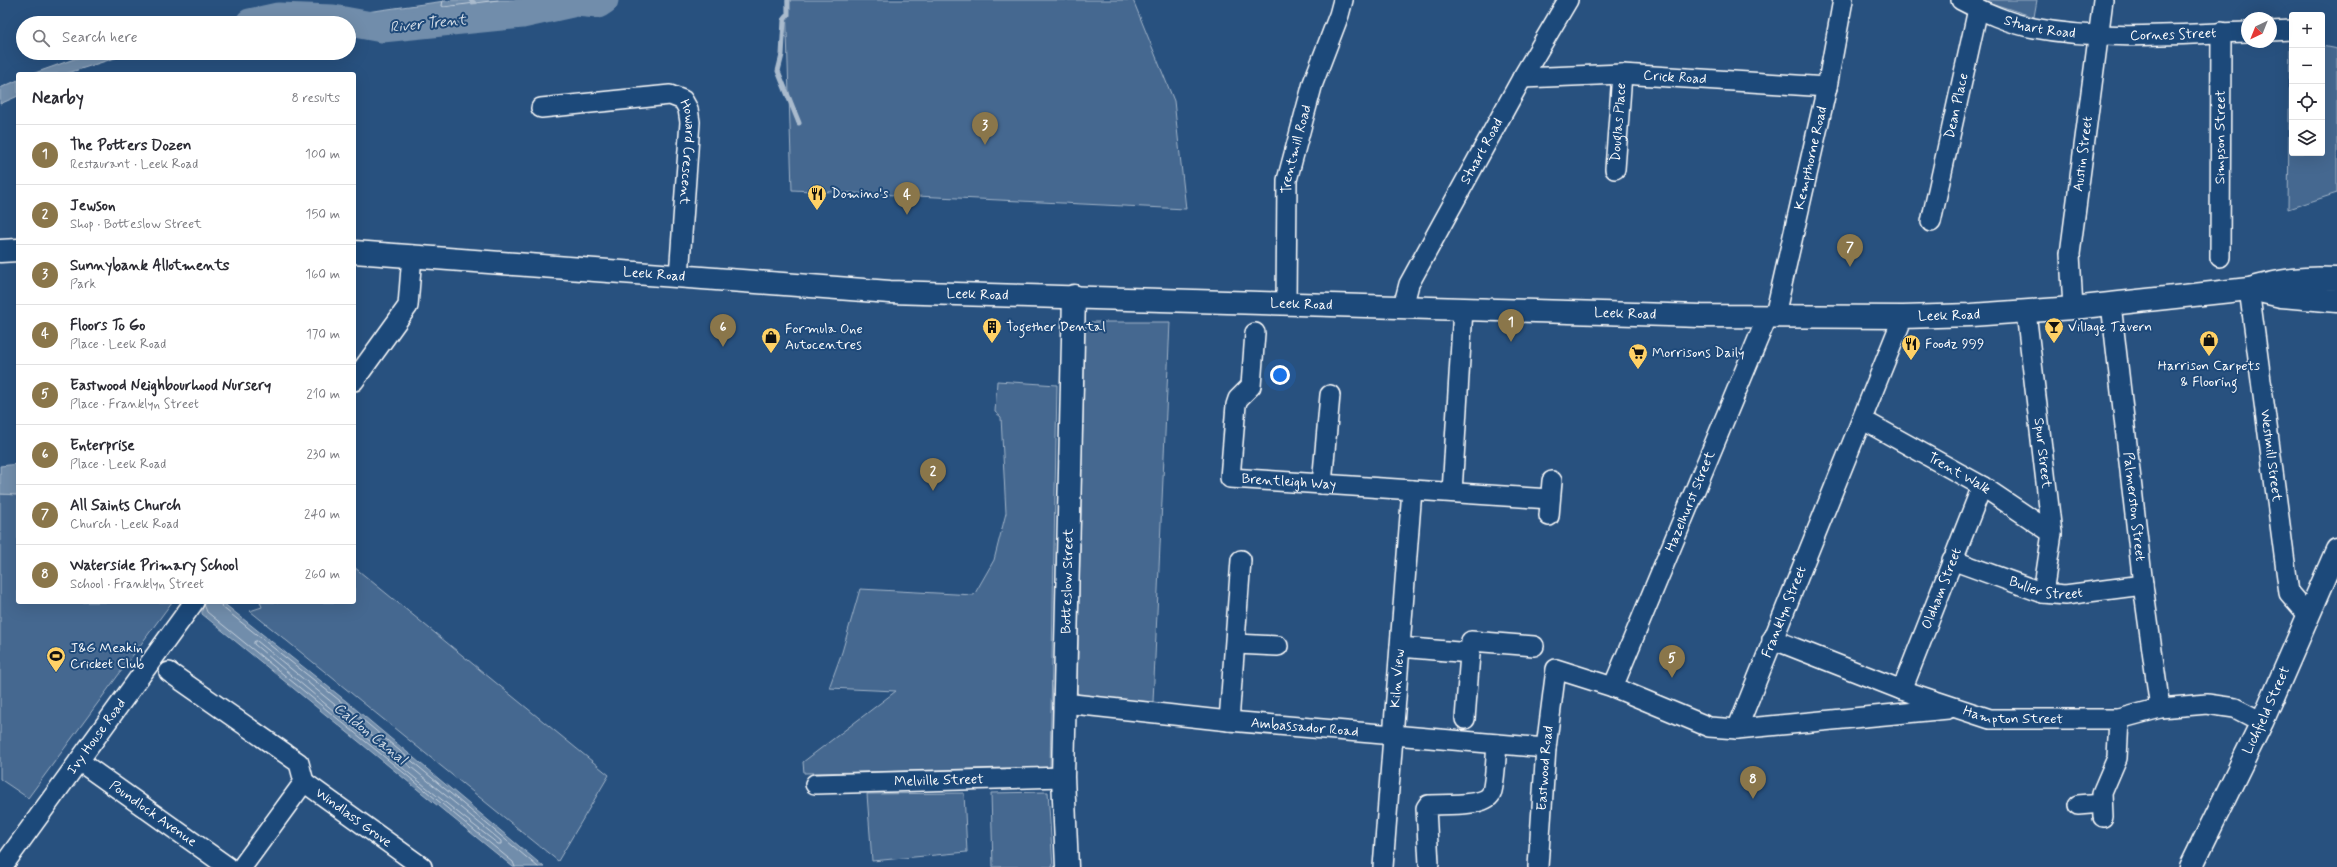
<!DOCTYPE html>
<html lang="en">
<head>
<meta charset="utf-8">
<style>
	body { margin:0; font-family:Mynerve,sans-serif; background:#f2f2f3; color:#2b2b33 }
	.controls { position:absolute; right:12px; top:12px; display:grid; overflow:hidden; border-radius:4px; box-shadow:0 4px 16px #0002 }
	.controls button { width:36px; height:36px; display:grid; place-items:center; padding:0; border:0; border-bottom:1px solid #e1e1e2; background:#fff; color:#2b2b33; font:20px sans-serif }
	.compass { position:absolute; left:2241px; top:12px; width:36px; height:36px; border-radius:50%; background:#fff; box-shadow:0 4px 16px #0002; rotate:223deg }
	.you { position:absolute; left:1280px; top:375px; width:14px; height:14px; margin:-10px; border:3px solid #fff; border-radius:50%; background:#1a73e8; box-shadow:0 0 0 6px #1a73e833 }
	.badge { display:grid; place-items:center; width:26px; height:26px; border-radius:50%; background:#8a764a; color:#fff; font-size:13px; font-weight:700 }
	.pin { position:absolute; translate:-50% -33px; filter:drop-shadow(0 1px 2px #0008) }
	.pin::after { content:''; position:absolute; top:21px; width:14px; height:12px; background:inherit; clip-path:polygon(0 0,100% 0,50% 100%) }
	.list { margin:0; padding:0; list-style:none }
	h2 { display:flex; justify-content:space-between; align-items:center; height:52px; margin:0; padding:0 16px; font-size:17px }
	h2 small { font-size:13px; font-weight:400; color:#7c7c81 }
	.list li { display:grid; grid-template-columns:26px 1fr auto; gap:12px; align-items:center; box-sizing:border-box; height:60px; padding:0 16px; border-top:1px solid #e1e1e2 }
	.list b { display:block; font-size:15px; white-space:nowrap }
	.list p { margin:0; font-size:13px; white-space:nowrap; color:#7c7c81 }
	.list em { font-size:13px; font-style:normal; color:#7c7c81 }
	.icon { flex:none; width:22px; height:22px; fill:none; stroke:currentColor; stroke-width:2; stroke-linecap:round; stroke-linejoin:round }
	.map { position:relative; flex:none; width:2337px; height:867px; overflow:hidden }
	.search { position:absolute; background:#fff; box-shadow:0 4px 16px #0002; left:16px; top:16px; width:340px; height:44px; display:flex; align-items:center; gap:10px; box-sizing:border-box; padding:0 14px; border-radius:22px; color:#7c7c81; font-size:15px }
	.panel { position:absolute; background:#fff; box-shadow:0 4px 16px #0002; left:16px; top:72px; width:340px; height:532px; border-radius:4px }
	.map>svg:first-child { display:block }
</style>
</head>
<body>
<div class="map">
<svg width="2337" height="867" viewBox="0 0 2337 867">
	<rect width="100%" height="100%" fill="#28517f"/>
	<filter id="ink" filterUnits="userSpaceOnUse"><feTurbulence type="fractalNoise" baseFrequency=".025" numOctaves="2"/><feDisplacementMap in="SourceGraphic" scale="8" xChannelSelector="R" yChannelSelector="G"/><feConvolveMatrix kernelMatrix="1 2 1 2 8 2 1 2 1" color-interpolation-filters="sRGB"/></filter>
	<g filter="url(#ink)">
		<!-- green -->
		<g fill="#446890" stroke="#a2b4c8">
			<polygon points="786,0 1133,0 1174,101 1186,209 792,190"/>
			<polygon points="1984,0 2037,0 2034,17 1988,2"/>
			<polygon points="2290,42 2292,42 2292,153 2322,153 2322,46 2337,49 2337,193 2288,209"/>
			<polygon points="1089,322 1170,322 1153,702 1081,697 1077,692 1085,326"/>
			<polygon points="997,381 1057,385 1050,769 804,773 803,762 896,691 829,688 842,652 860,589 974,595 994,560 1006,513 1001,417 995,412"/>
			<polygon points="0,494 18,495 18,602 172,602 28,798 0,779"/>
			<polygon points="354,567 609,775 558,861 250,611 262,607 260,602 354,602"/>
			<polygon points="1048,792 1053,867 993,867 991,793"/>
			<polygon points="964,793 967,852 872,861 867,794"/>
		</g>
		<!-- water -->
		<g fill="#718dab" stroke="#aabbcd">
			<polygon points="452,0 528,0 349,24 226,23 276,13 345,15"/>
			<polygon points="91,53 131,53 65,74 32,74"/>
			<polygon points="18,80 18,96 0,104 0,88"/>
			<polygon points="18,464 18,495 0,494 0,466"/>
			<polygon points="196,602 222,602 346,701 544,867 513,867 202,614 202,607"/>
		</g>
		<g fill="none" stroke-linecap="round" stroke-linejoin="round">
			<!-- shore -->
			<g stroke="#c6d1dd" stroke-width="1">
				<polyline points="443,0 442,6 444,7 498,0"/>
				<polyline points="245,23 276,17 344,19 345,23"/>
				<polyline points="220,602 222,607 344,704 538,867"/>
				<polyline points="204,604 207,612 513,862 515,867"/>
				<path d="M257,641L494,835L501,841V844H498C415,780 335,712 254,644V642Z"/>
			</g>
			<!-- stream -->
			<g stroke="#aabbcd" stroke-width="5">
				<polyline points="471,0 486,17"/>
				<polyline points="788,0 788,15 784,20 782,55 778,71 799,123"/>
			</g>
			<!-- river -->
			<polyline stroke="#718dab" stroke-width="29" points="250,23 278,17 333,19 382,28 522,14 576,2 598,4 604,0"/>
			<defs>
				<g id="street">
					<path id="s1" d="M1961,0C1981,11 2011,24 2034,28C2102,41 2178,34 2247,32"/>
					<polyline points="2271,31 2292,30"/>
					<path id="s2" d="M1522,78L1622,74L1827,87"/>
					<path id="s3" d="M541,108L670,95L683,100L688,109L690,122L679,276"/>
					<path id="s4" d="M1615,169L1622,74"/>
					<path id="s5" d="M1931,222L1978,9"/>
					<path id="s6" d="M2220,257L2221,32"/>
					<path id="s7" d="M2249,289L2289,593L2308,615"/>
					<path id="s8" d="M1286,304L1287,180L1313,83L1339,15L1343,0"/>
					<path id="s9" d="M2111,304L2143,585L2160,708"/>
					<path id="s10" d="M1403,307L1409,284L1522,78L1568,0"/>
					<path id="s11" d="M2073,308L2070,254L2103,0"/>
					<path id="s12" d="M2026,312L2052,533L2043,593"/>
					<path id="s13" d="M1775,315L1827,87L1843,0"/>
					<path id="s14" d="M1255,333L1251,386L1238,399L1236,405L1230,478L1550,499"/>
					<polyline points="354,381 408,306 412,255"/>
					<path id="s15" d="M1863,420L1982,486L2052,533"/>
					<polyline points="1322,484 1330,395"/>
					<polyline points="1452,492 1463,309"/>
					<polyline points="1549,516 1552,481"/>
					<path id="s16" d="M1952,560L2043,593L2065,595L2143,585"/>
					<path id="s17" d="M1772,639L1902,690L1990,719H2119L2160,708L2207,704L2235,708L2262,722"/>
					<polyline points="1236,644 1278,646"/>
					<polyline points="1400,647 1470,653"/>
					<polyline points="169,672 299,763 304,782"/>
					<path id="s18" d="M1613,687L1768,315"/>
					<path id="s19" d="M1902,690L1982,486"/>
					<path id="s20" d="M1064,703L1229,721L1546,748"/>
					<polyline points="1465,719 1471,641 1534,646"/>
					<polyline points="1229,721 1241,560"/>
					<polyline points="1737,729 1948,709"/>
					<path id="s21" d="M79,761L228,867"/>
					<path id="s22" d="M304,782L422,867"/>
					<path id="s23" d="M815,784L1063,777"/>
					<polyline points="2078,805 2102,803"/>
					<polyline points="2103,817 2102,793 2117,758 2119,719"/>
					<path d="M1429,864L1426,808L1428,805C1443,804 1484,807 1491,794C1495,786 1496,754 1497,744"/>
					<path id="s24" d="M2,867L194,602"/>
					<polyline points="242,867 304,782"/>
					<path id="s25" d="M1383,867L1412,490"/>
					<path id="s26" d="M1538,867L1546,748L1556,669L1613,687L1709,727L1737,729L1903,317"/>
				</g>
				<g id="secondary">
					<path id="s27" d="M1067,867L1063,777L1074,296"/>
				</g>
				<g id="highway">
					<polyline points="0,251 18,250"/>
					<path id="s28" d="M354,252L890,292L1701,316L1903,317L1971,315L2073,308L2249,289C2282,280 2303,277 2337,279"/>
					<polyline points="2251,289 2281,296 2337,301"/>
					<path id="s29" d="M2191,867L2262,722L2337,550"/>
				</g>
			</defs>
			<!-- street casing -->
			<use href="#street" stroke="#fff" stroke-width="22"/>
			<!-- secondary casing -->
			<use href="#secondary" stroke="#fff" stroke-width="25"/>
			<!-- highway casing -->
			<use href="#highway" stroke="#fff" stroke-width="25"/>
			<!-- street -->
			<use href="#street" stroke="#1f4a7a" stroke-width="19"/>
			<!-- secondary -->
			<use href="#secondary" stroke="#1f4a7a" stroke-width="22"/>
			<!-- highway -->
			<use href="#highway" stroke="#1f4a7a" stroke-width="22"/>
		</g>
	</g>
	<!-- icons -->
	<defs>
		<symbol id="restaurant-pin" viewBox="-11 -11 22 30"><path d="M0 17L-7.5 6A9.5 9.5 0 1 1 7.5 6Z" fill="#ffd166" stroke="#1f4a7a"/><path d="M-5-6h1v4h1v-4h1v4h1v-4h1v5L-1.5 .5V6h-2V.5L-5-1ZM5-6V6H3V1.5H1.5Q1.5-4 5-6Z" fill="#111"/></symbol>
		<symbol id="building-pin" viewBox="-11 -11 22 30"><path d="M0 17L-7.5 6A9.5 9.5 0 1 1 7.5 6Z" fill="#ffd166" stroke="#1f4a7a"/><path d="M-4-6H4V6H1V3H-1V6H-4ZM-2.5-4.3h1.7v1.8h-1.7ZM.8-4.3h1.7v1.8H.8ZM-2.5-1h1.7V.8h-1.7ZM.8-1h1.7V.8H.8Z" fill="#111"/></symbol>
		<symbol id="bar-pin" viewBox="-11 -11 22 30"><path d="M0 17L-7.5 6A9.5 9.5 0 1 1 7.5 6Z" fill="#ffd166" stroke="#1f4a7a"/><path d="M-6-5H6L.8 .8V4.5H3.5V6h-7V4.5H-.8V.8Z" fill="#111"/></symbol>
		<symbol id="shop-pin" viewBox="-11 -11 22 30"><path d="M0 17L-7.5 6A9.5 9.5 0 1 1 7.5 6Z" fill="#ffd166" stroke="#1f4a7a"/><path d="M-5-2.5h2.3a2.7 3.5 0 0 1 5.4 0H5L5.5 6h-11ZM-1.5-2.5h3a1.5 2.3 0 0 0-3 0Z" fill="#111"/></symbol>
		<symbol id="supermarket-pin" viewBox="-11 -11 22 30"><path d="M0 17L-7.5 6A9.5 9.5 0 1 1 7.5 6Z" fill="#ffd166" stroke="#1f4a7a"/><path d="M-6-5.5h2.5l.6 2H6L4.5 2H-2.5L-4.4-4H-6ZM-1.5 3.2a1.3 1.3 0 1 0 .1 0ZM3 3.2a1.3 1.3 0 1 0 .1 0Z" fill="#111"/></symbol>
		<symbol id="stadium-pin" viewBox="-11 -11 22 30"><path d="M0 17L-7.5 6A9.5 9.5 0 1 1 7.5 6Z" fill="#ffd166" stroke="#1f4a7a"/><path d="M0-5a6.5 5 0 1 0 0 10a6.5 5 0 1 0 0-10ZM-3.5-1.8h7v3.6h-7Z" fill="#111"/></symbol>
	</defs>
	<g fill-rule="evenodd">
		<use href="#restaurant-pin" x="806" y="183" width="22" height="30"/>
		<use href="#building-pin" x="981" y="316" width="22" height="30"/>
		<use href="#bar-pin" x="2043" y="316" width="22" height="30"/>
		<use href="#shop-pin" x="760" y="326" width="22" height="30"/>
		<use href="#shop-pin" x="2198" y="329" width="22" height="30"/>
		<use href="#restaurant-pin" x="1900" y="333" width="22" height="30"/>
		<use href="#supermarket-pin" x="1627" y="342" width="22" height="30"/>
		<use href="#stadium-pin" x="45" y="645" width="22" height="30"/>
	</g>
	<g text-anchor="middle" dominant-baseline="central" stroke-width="4" stroke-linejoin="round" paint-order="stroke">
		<!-- street labels -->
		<g font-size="14" fill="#fff" stroke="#1f4a7a">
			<text stroke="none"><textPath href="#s1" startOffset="84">Stuart Road</textPath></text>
			<text stroke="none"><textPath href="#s1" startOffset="218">Cornes Street</textPath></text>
			<text stroke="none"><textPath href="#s2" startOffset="153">Crick Road</textPath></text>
			<text stroke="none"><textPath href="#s5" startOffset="119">Dean Place</textPath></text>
			<text stroke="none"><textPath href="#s4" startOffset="47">Douglas Place</textPath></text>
			<text stroke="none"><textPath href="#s6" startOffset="120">Simpson Street</textPath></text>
			<text stroke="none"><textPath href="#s8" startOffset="156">Trentmill Road</textPath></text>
			<text stroke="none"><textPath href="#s10" startOffset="175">Stuart Road</textPath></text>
			<text stroke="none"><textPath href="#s3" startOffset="197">Howard Crescent</textPath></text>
			<text stroke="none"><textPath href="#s11" startOffset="155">Austin Street</textPath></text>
			<text stroke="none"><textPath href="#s13" startOffset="161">Kempthorne Road</textPath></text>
			<text stroke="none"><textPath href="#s28" startOffset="301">Leek Road</textPath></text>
			<text stroke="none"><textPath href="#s28" startOffset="625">Leek Road</textPath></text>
			<text stroke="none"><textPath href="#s28" startOffset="949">Leek Road</textPath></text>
			<text stroke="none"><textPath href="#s28" startOffset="1273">Leek Road</textPath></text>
			<text stroke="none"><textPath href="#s28" startOffset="1597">Leek Road</textPath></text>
			<text stroke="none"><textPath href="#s12" startOffset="142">Spur Street</textPath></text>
			<text stroke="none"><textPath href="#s7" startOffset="168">Westmill Street</textPath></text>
			<text stroke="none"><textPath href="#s15" startOffset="110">Trent Walk</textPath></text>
			<text stroke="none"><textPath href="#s14" startOffset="210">Brentleigh Way</textPath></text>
			<text stroke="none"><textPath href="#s18" startOffset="201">Hazelhurst Street</textPath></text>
			<text stroke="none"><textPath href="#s9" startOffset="204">Palmerston Street</textPath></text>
			<text stroke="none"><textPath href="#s27" startOffset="286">Botteslow Street</textPath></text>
			<text stroke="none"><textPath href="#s16" startOffset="99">Buller Street</textPath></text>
			<text stroke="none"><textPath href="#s19" startOffset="109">Oldham Street</textPath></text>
			<text stroke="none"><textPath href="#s26" startOffset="517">Franklyn Street</textPath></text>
			<text stroke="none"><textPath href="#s25" startOffset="189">Kiln View</textPath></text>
			<text stroke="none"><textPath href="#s29" startOffset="174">Lichfield Street</textPath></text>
			<text stroke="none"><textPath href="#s17" startOffset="255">Hampton Street</textPath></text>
			<text stroke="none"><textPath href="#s20" startOffset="242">Ambassador Road</textPath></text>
			<text stroke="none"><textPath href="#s24" startOffset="161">Ivy House Road</textPath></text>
			<text stroke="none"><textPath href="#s26" startOffset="99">Eastwood Road</textPath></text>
			<text stroke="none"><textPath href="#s23" startOffset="124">Melville Street</textPath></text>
			<text stroke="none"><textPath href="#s21" startOffset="91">Poundlock Avenue</textPath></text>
			<text stroke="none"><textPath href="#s22" startOffset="61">Windlass Grove</textPath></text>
		</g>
		<!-- poi labels -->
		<g font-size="14" fill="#fff" stroke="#1f4a7a" text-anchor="start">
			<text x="831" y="194">Domino's</text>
			<text x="1006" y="327">Together Dental</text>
			<text x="2068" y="327">Village Tavern</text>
			<text x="785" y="329">Formula One<tspan x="785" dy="16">Autocentres</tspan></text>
			<text x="1925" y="344">Foodz 999</text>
			<text x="1652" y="353">Morrisons Daily</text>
			<text x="2209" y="366" text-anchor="middle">Harrison Carpets<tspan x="2209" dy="16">&amp; Flooring</tspan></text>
			<text x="70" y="648">J&amp;G Meakin<tspan x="70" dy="16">Cricket Club</tspan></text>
		</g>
		<!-- water labels -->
		<g font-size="15" font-style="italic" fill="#d4dde6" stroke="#1f4a7a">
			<text transform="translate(428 24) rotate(-6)">River Trent</text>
			<text transform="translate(370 734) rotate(39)">Caldon Canal</text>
		</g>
	</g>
</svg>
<div class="controls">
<button>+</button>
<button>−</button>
<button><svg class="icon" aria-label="locate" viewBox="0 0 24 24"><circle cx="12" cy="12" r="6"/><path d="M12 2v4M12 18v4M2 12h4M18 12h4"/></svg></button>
<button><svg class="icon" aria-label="layers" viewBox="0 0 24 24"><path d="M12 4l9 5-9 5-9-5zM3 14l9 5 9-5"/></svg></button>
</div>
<svg class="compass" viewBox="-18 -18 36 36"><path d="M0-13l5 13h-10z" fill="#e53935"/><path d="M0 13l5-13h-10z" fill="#7c7c81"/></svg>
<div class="you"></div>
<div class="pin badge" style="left:1511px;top:342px">1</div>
<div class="pin badge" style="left:933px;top:491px">2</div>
<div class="pin badge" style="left:985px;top:145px">3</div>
<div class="pin badge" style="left:907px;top:215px">4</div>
<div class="pin badge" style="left:1672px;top:678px">5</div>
<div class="pin badge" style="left:723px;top:347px">6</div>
<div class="pin badge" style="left:1850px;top:267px">7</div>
<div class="pin badge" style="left:1753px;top:799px">8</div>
<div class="search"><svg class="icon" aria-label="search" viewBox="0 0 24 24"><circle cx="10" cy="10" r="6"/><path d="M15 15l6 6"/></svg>Search here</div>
<section class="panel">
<h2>Nearby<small>8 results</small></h2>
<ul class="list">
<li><span class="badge">1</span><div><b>The Potters Dozen</b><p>Restaurant · Leek Road</p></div><em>100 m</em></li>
<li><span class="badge">2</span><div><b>Jewson</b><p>Shop · Botteslow Street</p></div><em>150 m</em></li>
<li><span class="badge">3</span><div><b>Sunnybank Allotments</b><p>Park</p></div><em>160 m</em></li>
<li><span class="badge">4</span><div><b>Floors To Go</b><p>Place · Leek Road</p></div><em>170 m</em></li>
<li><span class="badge">5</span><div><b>Eastwood Neighbourhood Nursery</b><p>Place · Franklyn Street</p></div><em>210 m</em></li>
<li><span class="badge">6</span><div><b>Enterprise</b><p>Place · Leek Road</p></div><em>230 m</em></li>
<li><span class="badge">7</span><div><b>All Saints Church</b><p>Church · Leek Road</p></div><em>240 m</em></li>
<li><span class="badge">8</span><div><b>Waterside Primary School</b><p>School · Franklyn Street</p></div><em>260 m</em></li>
</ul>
</section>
</div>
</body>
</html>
